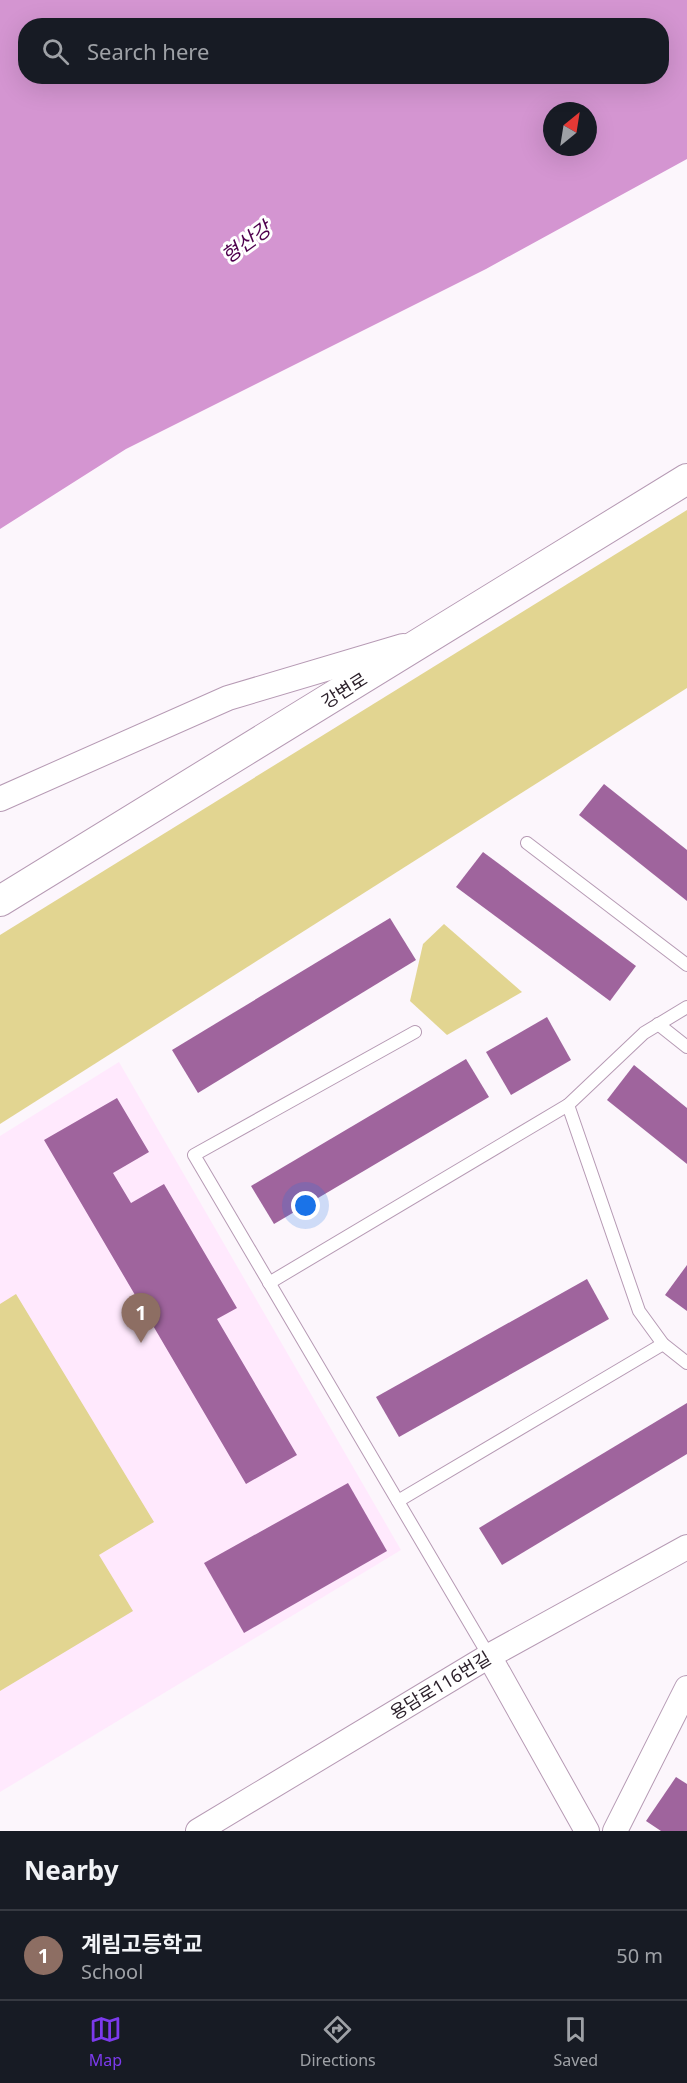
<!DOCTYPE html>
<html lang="en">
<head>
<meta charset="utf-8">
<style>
	body { margin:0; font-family:"Noto Sans","Noto Sans KR",sans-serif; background:#242831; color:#f1f3f6 }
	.compass { position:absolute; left:543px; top:102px; width:54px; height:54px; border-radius:50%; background:#171b24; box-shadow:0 6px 24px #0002; rotate:30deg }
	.you { position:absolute; left:306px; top:1206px; width:21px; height:21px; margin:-15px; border:4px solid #fff; border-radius:50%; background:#1a73e8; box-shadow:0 0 0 9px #1a73e833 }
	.badge { display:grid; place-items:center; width:39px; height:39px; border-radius:50%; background:#7c3aed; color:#fff; font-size:20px; font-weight:700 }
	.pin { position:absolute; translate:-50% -50px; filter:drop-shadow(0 2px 3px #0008) }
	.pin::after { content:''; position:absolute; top:32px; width:21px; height:18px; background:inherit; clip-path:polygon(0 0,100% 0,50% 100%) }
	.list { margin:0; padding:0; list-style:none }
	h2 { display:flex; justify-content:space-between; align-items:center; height:78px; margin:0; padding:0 24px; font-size:26px }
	h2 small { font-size:20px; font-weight:400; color:#9ea1a6 }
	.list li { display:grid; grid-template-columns:39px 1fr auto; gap:18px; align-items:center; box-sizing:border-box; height:90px; padding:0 24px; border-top:2px solid #363941 }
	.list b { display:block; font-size:22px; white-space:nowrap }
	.list p { margin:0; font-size:20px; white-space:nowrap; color:#9ea1a6 }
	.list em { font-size:20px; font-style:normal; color:#9ea1a6 }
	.icon { flex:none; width:33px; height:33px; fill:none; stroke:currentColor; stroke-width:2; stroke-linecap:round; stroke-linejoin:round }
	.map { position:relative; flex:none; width:687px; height:1831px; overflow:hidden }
	.search { position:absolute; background:#171b24; box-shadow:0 6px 24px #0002; left:18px; right:18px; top:18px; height:66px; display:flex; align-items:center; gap:15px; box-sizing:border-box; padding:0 21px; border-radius:24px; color:#9ea1a6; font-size:22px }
	.sheet { height:168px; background:#171b24 }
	nav { display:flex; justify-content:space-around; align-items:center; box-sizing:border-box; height:84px; border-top:2px solid #363941; background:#171b24; font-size:16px; color:#9ea1a6 }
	nav a { display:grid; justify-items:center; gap:3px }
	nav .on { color:#7c3aed }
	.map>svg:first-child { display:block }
</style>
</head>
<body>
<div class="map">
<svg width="687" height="1831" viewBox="0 0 687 1831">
	<rect width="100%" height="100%" fill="#fcf6fc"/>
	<!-- built -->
	<polygon fill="#ffe9fd" points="119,1062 401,1550 0,1792 0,1136"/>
	<!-- green -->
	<g fill="#e2d591">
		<polygon points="687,510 687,688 0,1124 0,935"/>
		<polygon points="444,924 522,992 447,1035 410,1001 423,944"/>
		<polygon points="16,1294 154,1522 99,1555 133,1611 0,1691 0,1304"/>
	</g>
	<!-- water -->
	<path fill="#d495d1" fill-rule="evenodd" d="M0,0H687V159L486,269L126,449L0,529ZM26,26H662V76H26ZM552,111H588V147H552Z"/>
	<!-- building -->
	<g fill="#9f649d">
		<polygon points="604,784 687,850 687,901 579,815"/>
		<polygon points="483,852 636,966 610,1001 456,887"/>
		<polygon points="390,918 416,960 198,1093 172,1050"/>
		<polygon points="547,1017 571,1060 511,1095 486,1052"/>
		<polygon points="466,1059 489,1097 274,1224 251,1186"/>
		<polygon points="634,1065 687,1108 687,1164 607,1100"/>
		<polygon points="117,1098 149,1152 113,1173 131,1203 164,1184 237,1308 217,1319 297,1455 246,1484 44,1140"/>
		<polygon points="687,1265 687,1311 665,1295"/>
		<polygon points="587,1279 609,1319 399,1437 376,1397"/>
		<polygon points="687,1403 687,1454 502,1565 479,1528"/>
		<polygon points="348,1483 387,1551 244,1633 204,1563"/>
		<polygon points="676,1777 687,1784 687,1831 661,1831 646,1821"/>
	</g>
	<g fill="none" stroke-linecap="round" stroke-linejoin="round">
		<defs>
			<g id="service">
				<polyline points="527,843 687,965"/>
				<polyline points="658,1024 687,1047"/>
				<polyline points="415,1032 194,1155 489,1656"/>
				<polyline points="568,1105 639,1311 663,1344 687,1363"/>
				<polyline points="269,1283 568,1105 644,1033 687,1007"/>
				<polyline points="398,1501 663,1344"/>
			</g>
			<g id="minor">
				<polyline points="0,799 228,698 403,646"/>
				<polyline points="489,1656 587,1831"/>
				<polyline points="198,1831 489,1656 687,1547"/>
				<polyline points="615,1831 687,1688"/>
			</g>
			<polyline id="tertiary" points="0,901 687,479"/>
		</defs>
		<!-- service casing -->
		<use href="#service" stroke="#b69ab4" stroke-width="14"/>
		<!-- minor casing -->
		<use href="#minor" stroke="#b69ab4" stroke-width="26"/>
		<!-- tertiary casing -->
		<use href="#tertiary" stroke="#b69ab4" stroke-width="32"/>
		<!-- service -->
		<use href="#service" stroke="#fff" stroke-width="12"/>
		<!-- minor -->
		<use href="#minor" stroke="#fff" stroke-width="24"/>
		<!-- tertiary -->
		<use href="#tertiary" stroke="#fff" stroke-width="30"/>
	</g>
	<g text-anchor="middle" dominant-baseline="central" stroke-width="6" stroke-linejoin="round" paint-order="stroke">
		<!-- street labels -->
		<g font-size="18" fill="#2c212b" stroke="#fff">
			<text transform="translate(344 690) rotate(-32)">강변로</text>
			<text transform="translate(440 1685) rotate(-31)">용담로116번길</text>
		</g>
		<!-- water labels -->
		<g font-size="20" font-style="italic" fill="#4f004e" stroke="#fff">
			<text transform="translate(246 242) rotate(-36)">형산강</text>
		</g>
	</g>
</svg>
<svg class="compass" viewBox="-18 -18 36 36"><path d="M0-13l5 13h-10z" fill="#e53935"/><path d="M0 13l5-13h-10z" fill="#9ea1a6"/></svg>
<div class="you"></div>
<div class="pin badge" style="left:141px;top:1343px;background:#8d6e63">1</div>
<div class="search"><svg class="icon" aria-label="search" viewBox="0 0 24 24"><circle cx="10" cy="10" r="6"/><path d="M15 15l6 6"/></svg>Search here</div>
</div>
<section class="sheet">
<h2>Nearby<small></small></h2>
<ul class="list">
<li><span class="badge" style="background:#8d6e63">1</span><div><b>계림고등학교</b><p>School</p></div><em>50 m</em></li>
</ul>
</section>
<nav>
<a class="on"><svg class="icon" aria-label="map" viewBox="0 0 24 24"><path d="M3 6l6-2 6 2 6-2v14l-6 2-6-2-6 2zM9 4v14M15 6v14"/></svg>Map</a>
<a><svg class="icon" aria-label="directions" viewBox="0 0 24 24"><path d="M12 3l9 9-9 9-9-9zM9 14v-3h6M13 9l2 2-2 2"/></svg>Directions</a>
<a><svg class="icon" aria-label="saved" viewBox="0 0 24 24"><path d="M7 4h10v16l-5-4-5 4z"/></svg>Saved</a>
</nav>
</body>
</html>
